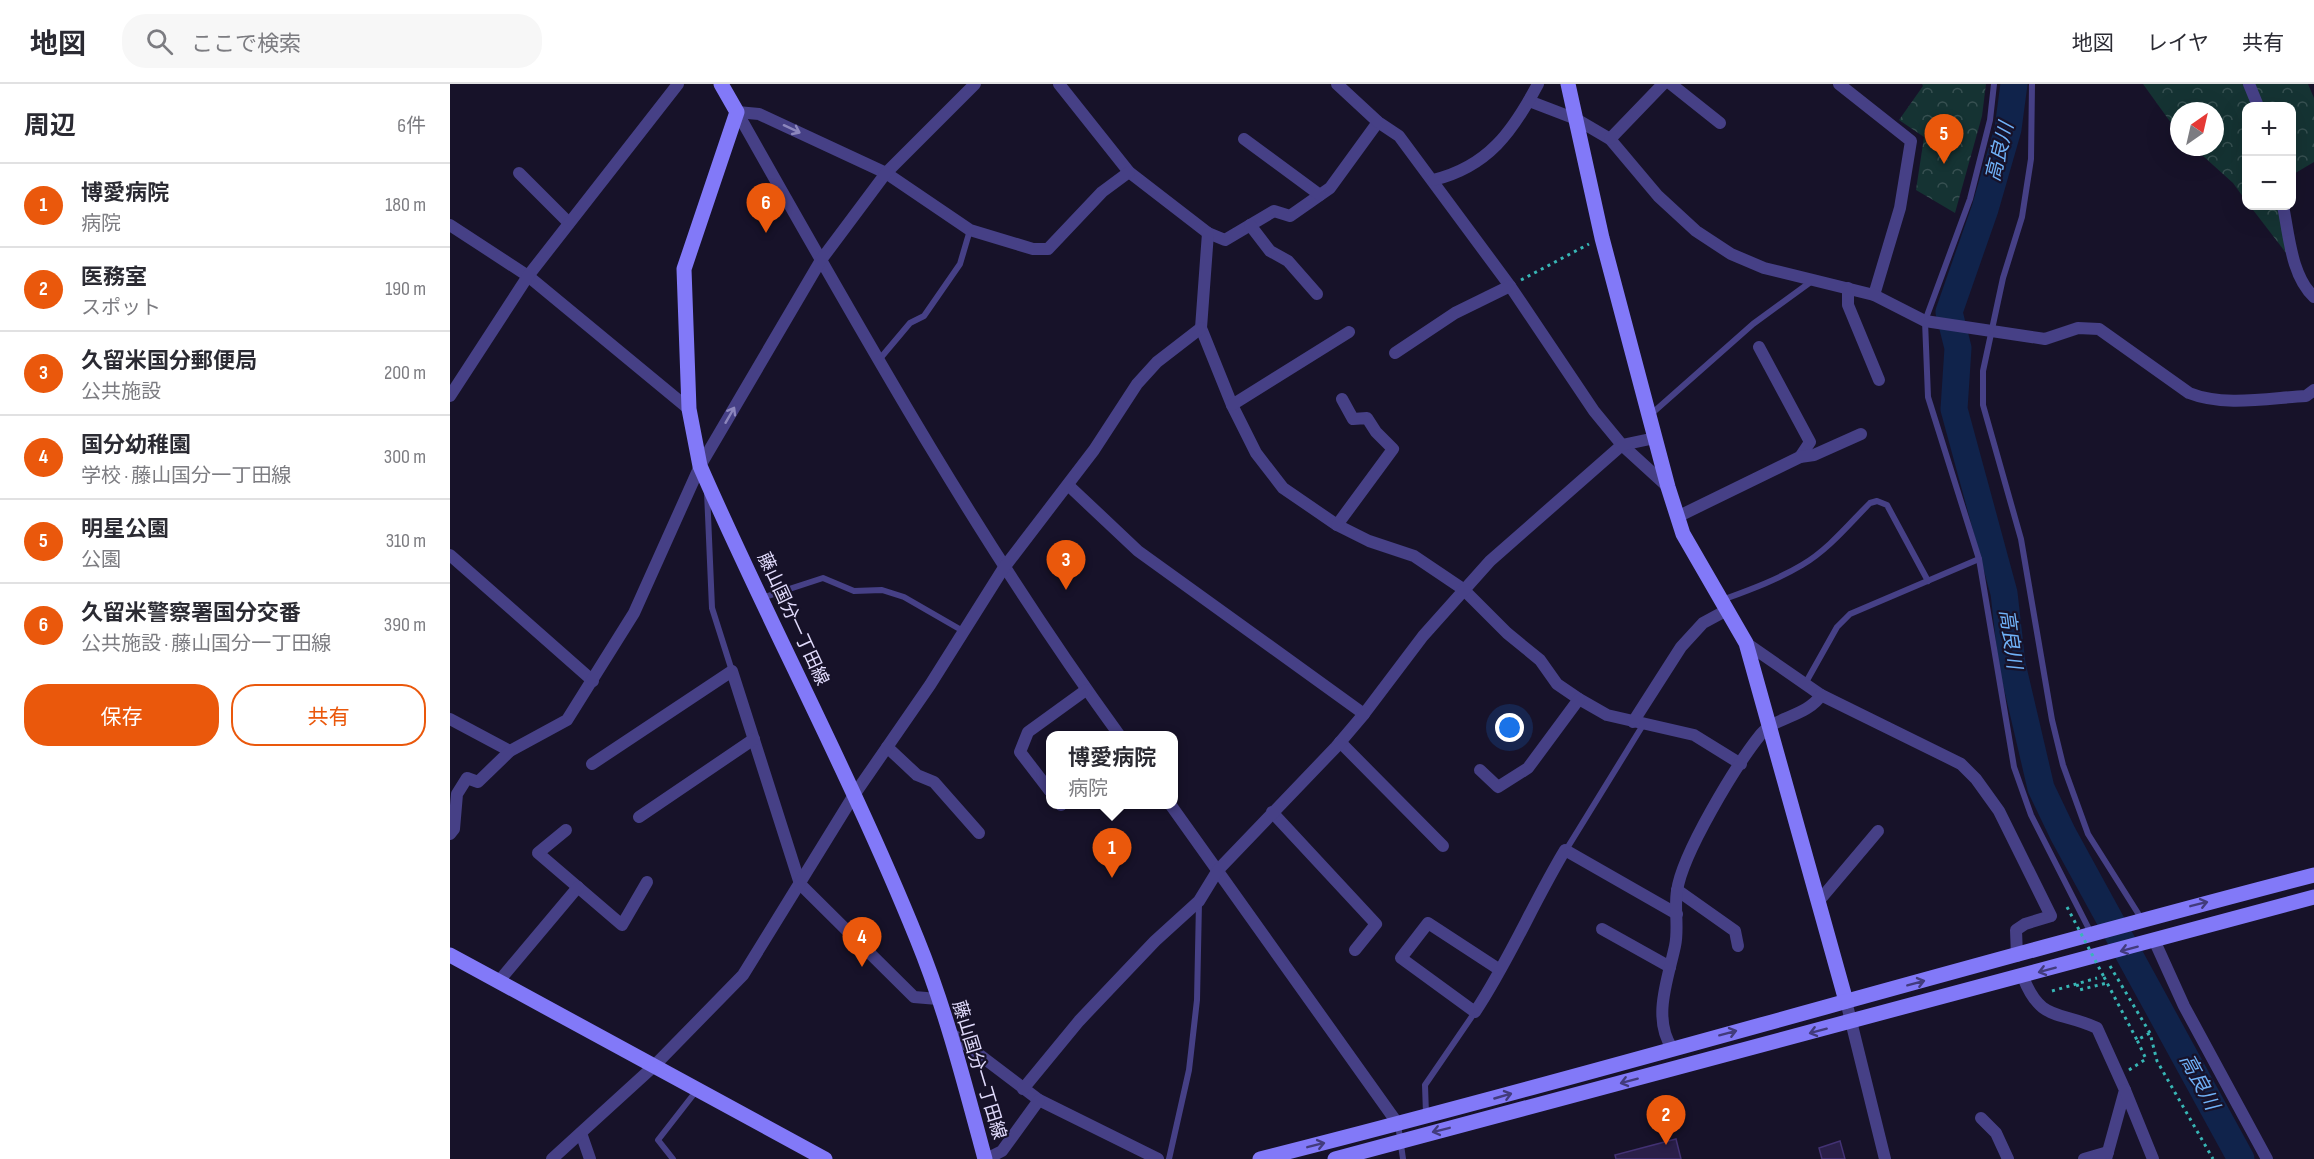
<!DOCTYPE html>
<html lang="ja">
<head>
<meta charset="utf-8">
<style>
	body { margin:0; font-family:"Sofia Sans Condensed","Noto Sans JP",sans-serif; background:#f7f7f7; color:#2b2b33 }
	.controls { position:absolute; right:18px; top:18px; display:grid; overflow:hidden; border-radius:12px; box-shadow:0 6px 24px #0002 }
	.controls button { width:54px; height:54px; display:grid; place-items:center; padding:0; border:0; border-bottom:2px solid #e1e1e2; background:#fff; color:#2b2b33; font:30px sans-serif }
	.compass { position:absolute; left:1720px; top:18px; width:54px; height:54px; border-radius:50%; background:#fff; box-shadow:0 6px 24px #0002; rotate:34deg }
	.you { position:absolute; left:1060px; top:644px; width:21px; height:21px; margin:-15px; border:4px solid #fff; border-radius:50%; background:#1a73e8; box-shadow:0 0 0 9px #1a73e833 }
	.badge { display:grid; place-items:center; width:39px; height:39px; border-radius:50%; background:#ea580c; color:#fff; font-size:20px; font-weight:700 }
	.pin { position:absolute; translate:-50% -50px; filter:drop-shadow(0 2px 3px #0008) }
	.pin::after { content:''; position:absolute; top:32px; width:21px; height:18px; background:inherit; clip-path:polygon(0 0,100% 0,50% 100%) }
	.popup { position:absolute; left:596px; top:647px; width:132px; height:78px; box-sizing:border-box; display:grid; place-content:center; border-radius:12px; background:#fff; filter:drop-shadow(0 2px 4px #0005); font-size:20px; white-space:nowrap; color:#7c7c81 }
	.popup b { font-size:22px; color:#2b2b33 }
	.popup::after { content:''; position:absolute; left:50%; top:100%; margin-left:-12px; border:12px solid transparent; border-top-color:#fff }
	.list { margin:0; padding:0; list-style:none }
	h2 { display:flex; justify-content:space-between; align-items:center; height:78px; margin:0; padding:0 24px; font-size:26px }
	h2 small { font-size:20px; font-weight:400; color:#7c7c81 }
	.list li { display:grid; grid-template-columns:39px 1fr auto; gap:18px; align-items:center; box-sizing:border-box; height:84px; padding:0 24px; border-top:2px solid #e1e1e2 }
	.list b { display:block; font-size:22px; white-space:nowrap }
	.list p { margin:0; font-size:20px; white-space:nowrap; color:#7c7c81 }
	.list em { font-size:20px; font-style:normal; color:#7c7c81 }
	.actions { display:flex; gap:12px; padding:18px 24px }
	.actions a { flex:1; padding:14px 0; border:2px solid #ea580c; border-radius:24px; text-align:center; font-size:21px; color:#ea580c }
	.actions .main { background:#ea580c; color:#fff }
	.icon { flex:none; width:33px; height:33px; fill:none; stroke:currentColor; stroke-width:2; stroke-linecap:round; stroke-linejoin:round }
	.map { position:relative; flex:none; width:1864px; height:1075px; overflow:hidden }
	header { display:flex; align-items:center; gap:36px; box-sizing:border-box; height:84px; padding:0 30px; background:#fff; border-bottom:2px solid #e1e1e2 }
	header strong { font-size:28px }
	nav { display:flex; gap:33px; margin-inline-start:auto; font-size:21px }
	.search { width:420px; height:54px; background:#f7f7f7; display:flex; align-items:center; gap:15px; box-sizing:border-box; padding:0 21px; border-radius:24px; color:#7c7c81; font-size:22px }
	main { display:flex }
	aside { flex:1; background:#fff }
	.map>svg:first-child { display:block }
</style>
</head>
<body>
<header>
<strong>地図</strong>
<div class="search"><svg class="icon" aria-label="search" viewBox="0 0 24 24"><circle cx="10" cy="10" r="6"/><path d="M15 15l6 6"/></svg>ここで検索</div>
<nav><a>地図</a><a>レイヤ</a><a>共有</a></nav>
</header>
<main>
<aside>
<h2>周辺<small>6件</small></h2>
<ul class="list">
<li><span class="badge">1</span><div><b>博愛病院</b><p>病院</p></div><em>180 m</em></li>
<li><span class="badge">2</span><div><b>医務室</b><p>スポット</p></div><em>190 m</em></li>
<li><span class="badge">3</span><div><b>久留米国分郵便局</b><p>公共施設</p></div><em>200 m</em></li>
<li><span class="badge">4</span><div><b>国分幼稚園</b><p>学校 · 藤山国分一丁田線</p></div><em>300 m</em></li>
<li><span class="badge">5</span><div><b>明星公園</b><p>公園</p></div><em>310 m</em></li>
<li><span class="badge">6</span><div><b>久留米警察署国分交番</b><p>公共施設 · 藤山国分一丁田線</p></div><em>390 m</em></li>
</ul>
<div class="actions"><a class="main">保存</a><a>共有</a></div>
</aside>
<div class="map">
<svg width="1864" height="1075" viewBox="0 0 1864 1075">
	<defs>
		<pattern id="forest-crowns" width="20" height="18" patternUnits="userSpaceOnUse" patternTransform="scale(1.5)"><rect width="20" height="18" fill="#153333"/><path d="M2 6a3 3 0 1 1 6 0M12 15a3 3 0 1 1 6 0" fill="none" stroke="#375051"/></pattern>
	</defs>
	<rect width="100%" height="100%" fill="#171229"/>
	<!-- forest -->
	<g fill="url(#forest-crowns)">
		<polygon points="1472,0 1536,0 1532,32 1505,129 1466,106 1474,53 1449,36 1473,2"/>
		<polygon points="1693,0 1858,0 1864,14 1864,78 1842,91 1842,22 1796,22 1796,117 1783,99 1743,63 1765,63 1765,27 1729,27 1729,50"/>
		<polygon points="1800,122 1833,122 1846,182"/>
	</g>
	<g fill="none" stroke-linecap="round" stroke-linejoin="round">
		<!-- river -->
		<polyline stroke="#10234b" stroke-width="27" points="1564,0 1558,45 1535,125 1499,228 1508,264 1504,325 1554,509 1562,580 1591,704 1613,750 1791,1075"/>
	</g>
	<!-- building -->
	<g fill="#2a1f49" stroke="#433274" stroke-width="1.5">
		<polygon points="1226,1055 1231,1075 1166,1075 1165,1071"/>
		<polygon points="1390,1057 1395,1075 1372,1075 1369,1064"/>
	</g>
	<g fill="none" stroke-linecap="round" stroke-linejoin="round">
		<!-- path -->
		<g stroke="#37b6b5" stroke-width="3" stroke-dasharray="3 4.5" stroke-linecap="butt">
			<polyline points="1071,196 1139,160"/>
			<polyline points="1660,882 1700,949 1707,977 1763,1075"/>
			<polyline points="1654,893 1687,956"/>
			<polyline points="1627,900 1629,906 1657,899"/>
			<polyline points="1602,907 1647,894"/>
			<polyline points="1679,986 1696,975 1687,956 1700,949"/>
		</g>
		<!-- lane -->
		<g stroke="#464086" stroke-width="6">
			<polyline points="1544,0 1540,36 1520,115 1475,237 1478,313 1529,475 1564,683 1581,731 1641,849"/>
			<polyline points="1582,0 1581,75 1572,133 1553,194 1533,287 1533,321 1571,455 1602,636 1613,681 1638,750 1691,834"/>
			<polyline points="428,277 460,239 474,232 510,180 520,146"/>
			<polyline points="1199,332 1303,240 1362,197"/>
			<polyline points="257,408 262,524 282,587"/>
			<polyline points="312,514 373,494 404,507 432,506 454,513 513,547"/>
			<path d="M1272,516C1299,506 1327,496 1352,481C1378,466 1399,440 1420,419L1427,417L1437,421L1478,497"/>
			<polyline points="1355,600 1387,543 1400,530 1529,475"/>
			<polyline points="1116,766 1193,641"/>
			<polyline points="976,1030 975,1001 1025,928"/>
			<polyline points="948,1040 953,1075"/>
			<polyline points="223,1075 208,1056 247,1006"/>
			<polyline points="719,1075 739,986 747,916 749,818"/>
		</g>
		<!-- street -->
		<g stroke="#464086" stroke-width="12">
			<polyline points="609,0 679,88 758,149 775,156 824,127 840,132 880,104 928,38"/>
			<polyline points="887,0 928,38 949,52 1060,202 1144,327 1172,361 1218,403"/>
			<polyline points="1221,0 1270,39"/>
			<polyline points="1389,0 1461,57 1450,124 1424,211"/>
			<polyline points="1799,0 1808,22"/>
			<path d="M1079,17L1126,35L1160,55L1208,112L1246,147L1281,170L1314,184L1424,211L1475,237L1595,255L1628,244L1649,245L1739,309C1774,323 1819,314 1856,312L1864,306"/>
			<path d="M287,28C407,240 526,454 670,652"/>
			<polyline points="287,28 309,30 436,89 520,146 583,165 598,165 652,108 679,88"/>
			<polyline points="794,55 870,111"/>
			<polyline points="1160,55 1213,0"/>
			<polyline points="69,89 119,139"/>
			<path d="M983,96C1038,83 1063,47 1088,0"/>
			<path d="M1833,122C1839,150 1841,192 1864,213"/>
			<polyline points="0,141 78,192 239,325"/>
			<polyline points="800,141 820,167 838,177 867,210"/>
			<polyline points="758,149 751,244 782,321 806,369 833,404 887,441 919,457 964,472 1013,505 1057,549 1090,576 1107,600 1129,615 1157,631 1244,651 1291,680"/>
			<polyline points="1398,204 1398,221 1429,296"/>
			<polyline points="1309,263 1360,358 1350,373"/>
			<polyline points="945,269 1005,229 1060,202"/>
			<polyline points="0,312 78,192 228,0"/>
			<polyline points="782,321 899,248"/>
			<polyline points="618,401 688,467 914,630"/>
			<polyline points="1227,433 1350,373 1364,371 1411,350"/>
			<polyline points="887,441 943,365 926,348 917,334 903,335 892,315"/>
			<polyline points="0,471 143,597"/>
			<polyline points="1296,559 1371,611"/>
			<polyline points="0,635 60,667"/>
			<polyline points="1183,638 1231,563 1253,539 1277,526"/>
			<polyline points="890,658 993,762"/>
			<polyline points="437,663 467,691 484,698 529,749"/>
			<polyline points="142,680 282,587 350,800 464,913 488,915"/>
			<polyline points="1030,686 1048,703 1078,684 1129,615"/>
			<polyline points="600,707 570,668 578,648 636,606"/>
			<polyline points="611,720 611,721"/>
			<polyline points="720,720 948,1040"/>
			<polyline points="822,728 926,840 905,866"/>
			<polyline points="189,733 304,655"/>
			<polyline points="116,746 88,769 172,841 197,798"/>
			<polyline points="0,750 4,745 7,710 17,694 28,698 60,667 117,636 184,529 250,382 371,176 436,89 525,0"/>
			<polyline points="1227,806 1285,847 1288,862"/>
			<polyline points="1368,818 1428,747"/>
			<polyline points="1152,845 1220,883"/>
			<polyline points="1705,858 1734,922 1817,1075"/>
			<path d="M1050,886L978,839L951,874L1025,928C1059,877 1083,819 1115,766L1227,830"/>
			<path d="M1573,893C1591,939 1609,926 1647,944L1675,1006L1656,1075"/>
			<polyline points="49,897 128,803"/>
			<polyline points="1396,917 1435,1075"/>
			<polyline points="502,950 589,1016 708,1075"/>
			<path d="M1222,964C1202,934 1218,895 1225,862C1229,844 1224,825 1227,807C1232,770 1286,681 1311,650C1325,633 1358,632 1371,611L1511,680L1526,695L1549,727L1601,832L1575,840L1566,846L1567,872"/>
			<polyline points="573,1005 629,937 705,857 749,817 768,786 886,663 914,630 973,552 1040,477 1172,361 1205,354"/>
			<polyline points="1675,1006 1703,1075"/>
			<polyline points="1531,1034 1546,1049 1558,1075"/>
			<polyline points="131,1049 140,1075"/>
			<polyline points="102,1075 204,982 293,891 404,711 480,601 553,485 644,366 687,300 707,278 751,244"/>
			<polyline points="536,1075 552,1067 589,1016"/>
			<polyline points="1634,1075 1658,1068"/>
		</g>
		<!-- secondary -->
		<g stroke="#8279f8" stroke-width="15">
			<path d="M271,0L287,28L234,185L239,325L250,382C319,540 402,694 467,855C496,926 515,1001 535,1075"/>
			<polyline points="1118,0 1152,154 1218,403 1233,450 1296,559 1396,917"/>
			<polyline points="0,871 375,1075"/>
			<path d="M810,1075C1162,986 1512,882 1864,791"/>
			<polyline points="885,1075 1864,813"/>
		</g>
		<!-- path-bridge -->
		<polyline stroke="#37b6b5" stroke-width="3" stroke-dasharray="3 4.5" stroke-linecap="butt" points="1617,823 1654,893"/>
	</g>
	<!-- one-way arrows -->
	<defs><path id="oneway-shaft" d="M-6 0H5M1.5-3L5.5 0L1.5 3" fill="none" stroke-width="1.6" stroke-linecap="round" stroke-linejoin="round" transform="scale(1.5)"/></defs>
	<g stroke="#8c86bc">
		<use href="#oneway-shaft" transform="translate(342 45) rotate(25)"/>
		<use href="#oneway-shaft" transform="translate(280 331) rotate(-60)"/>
	</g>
	<g stroke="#423b7c">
		<use href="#oneway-shaft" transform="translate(1749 820) rotate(-14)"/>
		<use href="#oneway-shaft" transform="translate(1679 865) rotate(165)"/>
		<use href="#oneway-shaft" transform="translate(1597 886) rotate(165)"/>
		<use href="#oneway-shaft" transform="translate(1466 899) rotate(-15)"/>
		<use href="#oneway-shaft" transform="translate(1368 947) rotate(165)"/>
		<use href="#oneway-shaft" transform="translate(1278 949) rotate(-15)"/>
		<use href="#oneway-shaft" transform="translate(1179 997) rotate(165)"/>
		<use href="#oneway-shaft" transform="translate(1053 1012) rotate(-16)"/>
		<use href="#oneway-shaft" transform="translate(991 1046) rotate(166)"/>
		<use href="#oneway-shaft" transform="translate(866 1061) rotate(-14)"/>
	</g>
	<g text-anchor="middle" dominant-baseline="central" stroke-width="4.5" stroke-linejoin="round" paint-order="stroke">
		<!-- street labels -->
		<g font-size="18" fill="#e2dcfd" stroke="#171229">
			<text transform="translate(343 535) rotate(65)">藤山国分一丁田線</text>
			<text transform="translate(529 986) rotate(73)">藤山国分一丁田線</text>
		</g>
		<!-- water labels -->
		<g font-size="20" font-style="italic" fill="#70b2f8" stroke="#171229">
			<text transform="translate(1550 68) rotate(-76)">高良川</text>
			<text transform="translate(1560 555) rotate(82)">高良川</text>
			<text transform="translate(1749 998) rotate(62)">高良川</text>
		</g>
	</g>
</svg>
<div class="controls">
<button>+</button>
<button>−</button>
</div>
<svg class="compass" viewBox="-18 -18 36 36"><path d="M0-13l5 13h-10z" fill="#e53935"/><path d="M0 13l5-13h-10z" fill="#7c7c81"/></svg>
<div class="you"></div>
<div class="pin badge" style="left:662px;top:794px">1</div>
<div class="popup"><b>博愛病院</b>病院</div>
<div class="pin badge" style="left:1216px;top:1061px">2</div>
<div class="pin badge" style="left:616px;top:506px">3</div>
<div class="pin badge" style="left:412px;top:883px">4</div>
<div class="pin badge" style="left:1494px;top:80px">5</div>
<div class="pin badge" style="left:316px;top:149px">6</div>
</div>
</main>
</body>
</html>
